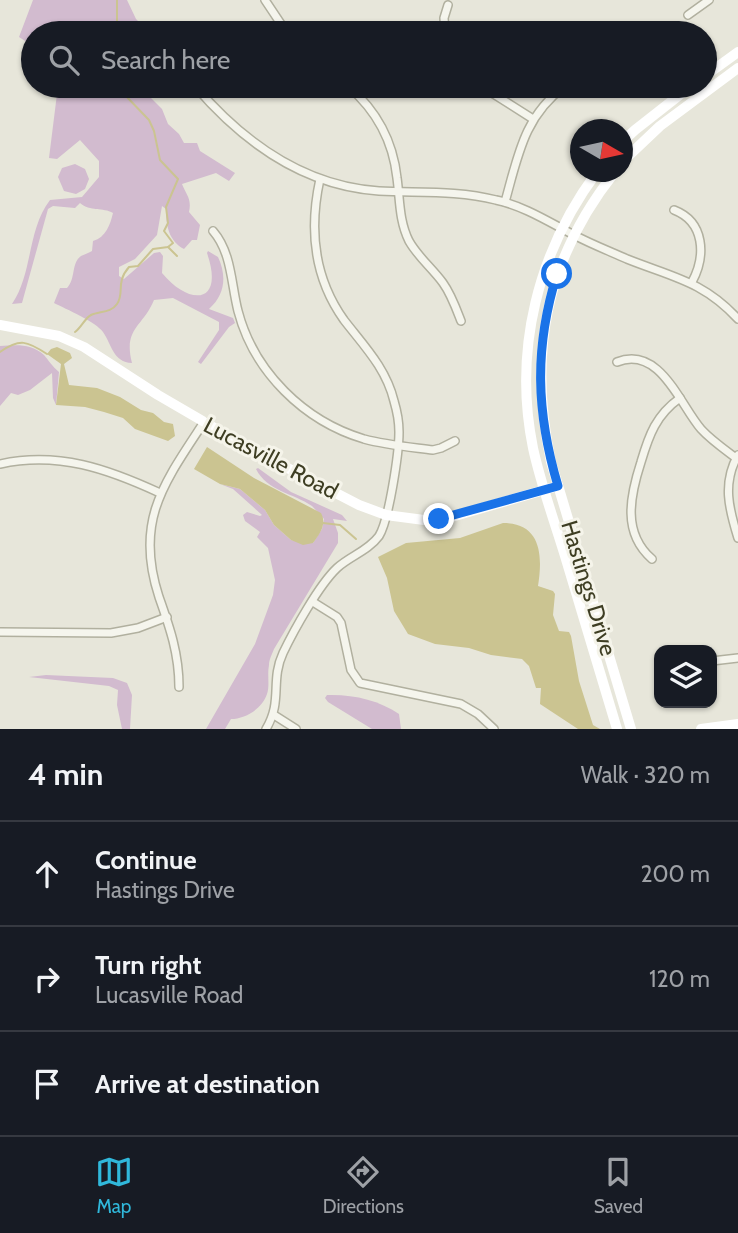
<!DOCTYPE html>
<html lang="en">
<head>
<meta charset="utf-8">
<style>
	body { margin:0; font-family:Cabin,sans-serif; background:#20242c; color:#f1f3f6 }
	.controls { position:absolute; right:21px; bottom:21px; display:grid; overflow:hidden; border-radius:14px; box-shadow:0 2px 5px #0004 }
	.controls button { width:63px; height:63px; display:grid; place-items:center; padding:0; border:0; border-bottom:2px solid #363941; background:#171b24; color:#f1f3f6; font:35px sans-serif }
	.compass { position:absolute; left:570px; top:119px; width:63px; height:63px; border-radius:50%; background:#171b24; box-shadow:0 2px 5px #0004; rotate:99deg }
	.stop { position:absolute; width:21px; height:21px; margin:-16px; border:5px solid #1a73e8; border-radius:50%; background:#fff }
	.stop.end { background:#1a73e8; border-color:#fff; box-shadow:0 2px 7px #0008 }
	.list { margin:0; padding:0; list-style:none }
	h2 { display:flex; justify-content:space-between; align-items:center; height:91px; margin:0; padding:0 28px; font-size:30px }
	h2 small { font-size:23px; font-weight:400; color:#9ea1a6 }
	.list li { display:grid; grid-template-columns:46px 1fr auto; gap:21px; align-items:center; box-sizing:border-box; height:105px; padding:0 28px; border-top:2px solid #363941 }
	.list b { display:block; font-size:26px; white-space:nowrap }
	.list p { margin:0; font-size:23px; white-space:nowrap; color:#9ea1a6 }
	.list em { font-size:23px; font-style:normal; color:#9ea1a6 }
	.icon { flex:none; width:38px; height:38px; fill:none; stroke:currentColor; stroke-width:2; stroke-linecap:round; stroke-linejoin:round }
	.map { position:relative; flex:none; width:738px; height:729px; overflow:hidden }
	.search { position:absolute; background:#171b24; box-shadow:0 2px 5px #0004; left:21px; right:21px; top:21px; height:77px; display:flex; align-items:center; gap:18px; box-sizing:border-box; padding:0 24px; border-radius:38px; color:#9ea1a6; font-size:26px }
	.sheet { height:406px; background:#171b24 }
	nav { display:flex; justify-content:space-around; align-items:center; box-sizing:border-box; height:98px; border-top:2px solid #363941; background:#171b24; font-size:19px; color:#9ea1a6 }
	nav a { display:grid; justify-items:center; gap:4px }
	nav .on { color:#30b8db }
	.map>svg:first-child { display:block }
</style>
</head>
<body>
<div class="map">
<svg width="738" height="729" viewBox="0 0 738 729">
	<rect width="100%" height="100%" fill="#e7e6da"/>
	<!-- green -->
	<g fill="#d2bbcf">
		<polygon points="33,0 127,0 136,19 150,33 33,33 33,46 19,37"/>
		<path d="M58,86H142L141,92L146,93L162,109L168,124L179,134L184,143H197L200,151L235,173L229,181L216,173L182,184C186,195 192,198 189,212L200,225L197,240H192L184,249C169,241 166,226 166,209L162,206L157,235L135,259L119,267V276L124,279L154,253L160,252L163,256L162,273C189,306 225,305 207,253L208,251L218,257C227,276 225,295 209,309L233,318L235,323L229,327L201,364L198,362L219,330V322L173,298L154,300C143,327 123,328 132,363C113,362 112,345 103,332C96,322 66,309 54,303L60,288H67C76,279 71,263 81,256C85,254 89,253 92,251L93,241C106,237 110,225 113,213C103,207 90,212 80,203L75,208L53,206L48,209L22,303L12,304C33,273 27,230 50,200L82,197L99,177V161L80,140L57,159L49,158Z"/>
		<polygon points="75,164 85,169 89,179 85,189 76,194 64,191 58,177 62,168"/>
		<path d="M0,346C16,345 31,343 44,355C49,361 52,366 59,372L56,405L53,398L52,373L30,390L18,395L11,393L0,406Z"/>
		<path d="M258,468L291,492L342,515L347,521L333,519L338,533V543L274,649C272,654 269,660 269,665C267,675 270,685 267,694C262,709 245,719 231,719L225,729H206L255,644L273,595L275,580L268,548L257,537L260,532L245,521L243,515L247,512L260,516L262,515L233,489L220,484L240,489L265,510L274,525L291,540L313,543L322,529L324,519C320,515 316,510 312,506C293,493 267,491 256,469Z"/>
		<polygon points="46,675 113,678 127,683 132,695 130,729 122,729 117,705 118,690 109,686 29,677"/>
		<path d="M327,695C352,694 379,700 399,714L401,729H372L328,702L325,698Z"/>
	</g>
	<!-- water -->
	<g fill="#cbc491">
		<polygon points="57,347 70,353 72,358 64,364 69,385 97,388 120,397 141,410 153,413 164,422 173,424 175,436 168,441 135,429 123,418 104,412 85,407 56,405 61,364 47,354 51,349"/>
		<path d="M207,447L254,478L321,513C327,524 320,534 313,543L303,545L291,540L274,525L265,510L240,489L220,484L194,469Z"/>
		<path d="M503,523C541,523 543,555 538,586L553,591L555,594L553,615L559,631L569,632L571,636L579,681L593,725L600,729H578L540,704L541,688H536L529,666L522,659L491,655L469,648L435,644L408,634L394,611L387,578L378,557L406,543L460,538Z"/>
	</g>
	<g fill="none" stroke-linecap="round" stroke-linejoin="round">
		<!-- stream -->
		<g stroke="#cbc491" stroke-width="2">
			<polyline points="117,33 117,0"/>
			<polyline points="168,247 177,256"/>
			<path d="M75,332C81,328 85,318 91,315C99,311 111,313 117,304C125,293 115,283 129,267L138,266L153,249L168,247L173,243L164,231L168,223L166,207L178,179L160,160L154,131L149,120L123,93L119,86"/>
			<path d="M0,352C20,338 27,341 47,354"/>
			<polyline points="323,523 340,525 356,539"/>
		</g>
		<defs>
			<g id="street">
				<polyline points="265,0 287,33"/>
				<polyline points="688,15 709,0"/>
				<polyline points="445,33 444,18 448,5"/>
				<path d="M195,86C243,142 303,186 379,191C419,193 457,190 496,200C524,206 549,222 574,235C591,244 609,251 627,259C672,277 703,281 738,319"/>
				<path d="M348,86C376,110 393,141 397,178C400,200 399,221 409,241C418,257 432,268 443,283C451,294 456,308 461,321"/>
				<polyline points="481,86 533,119"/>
				<path d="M505,202C518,156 524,116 565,86"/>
				<path d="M674,210C705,222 706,256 692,282"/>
				<path d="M213,231C232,253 231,284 238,311C254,372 304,421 364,439C386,445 410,447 433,450L441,448L455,441"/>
				<path d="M617,362C660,345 680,405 701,429C711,440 724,449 736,458"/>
				<path d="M738,455C722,483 729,509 738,538"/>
				<path d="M0,464C58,451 108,469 160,493"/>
				<path d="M652,559C622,533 630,496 641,462C649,435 656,415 680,398"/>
				<polyline points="313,602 337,617 341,623 351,670 360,683 461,704 478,714 494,729"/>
				<polyline points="0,632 111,633 138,628 167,617"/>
				<polyline points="712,661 738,658"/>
				<path d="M179,687C179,654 170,628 159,597C134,521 164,483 204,422"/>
				<polyline points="274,715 296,729"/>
				<path d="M266,729C283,701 270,681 283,653C294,630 319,585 337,568C350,556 368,551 379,536C389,520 399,453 399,432C399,422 397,411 394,401C386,368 364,346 344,320C314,278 309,229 320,179"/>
			</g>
		</defs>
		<!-- street casing -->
		<use href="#street" stroke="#b1b09f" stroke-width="10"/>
		<!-- street -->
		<use href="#street" stroke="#f5f5ed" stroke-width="7"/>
		<!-- secondary -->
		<g stroke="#fff" stroke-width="10">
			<polyline points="705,76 738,52"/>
			<polyline points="622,142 635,130 691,86"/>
			<polyline points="622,162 660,126 738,68"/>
			<path d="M597,172C538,251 513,350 533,448C541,485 554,520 565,556C582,613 599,671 617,729"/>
			<path d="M615,172C545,260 528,354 551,462L631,729"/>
			<polyline points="0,325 59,336 84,347 158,395 249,448 359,505 386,515 424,520 448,518 558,486"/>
			<polyline points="701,729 738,724"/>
		</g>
	</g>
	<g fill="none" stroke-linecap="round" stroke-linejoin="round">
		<!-- route -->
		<path stroke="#1a73e8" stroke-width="9" d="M439,519L558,486C536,412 534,348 557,274"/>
	</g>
	<g text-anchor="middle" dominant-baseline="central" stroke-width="6" stroke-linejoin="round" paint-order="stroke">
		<!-- street labels -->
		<g font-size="23" fill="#3e3e23" stroke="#f5f4ea">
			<text transform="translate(271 458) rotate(28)">Lucasville Road</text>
			<text transform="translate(589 588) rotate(73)">Hastings Drive</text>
		</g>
	</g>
</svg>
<div class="controls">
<button><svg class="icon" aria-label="layers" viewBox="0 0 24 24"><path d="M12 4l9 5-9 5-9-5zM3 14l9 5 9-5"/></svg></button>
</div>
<svg class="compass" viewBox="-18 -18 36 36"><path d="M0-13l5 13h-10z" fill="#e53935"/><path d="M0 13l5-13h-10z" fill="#9ea1a6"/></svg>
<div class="stop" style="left:557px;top:274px"></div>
<div class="stop end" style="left:439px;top:519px"></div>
<div class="search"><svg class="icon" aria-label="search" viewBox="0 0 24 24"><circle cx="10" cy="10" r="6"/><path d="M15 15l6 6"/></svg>Search here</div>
</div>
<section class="sheet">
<h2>4 min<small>Walk · 320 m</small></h2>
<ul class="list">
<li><svg class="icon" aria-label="ahead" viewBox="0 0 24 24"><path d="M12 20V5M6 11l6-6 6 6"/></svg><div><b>Continue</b><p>Hastings Drive</p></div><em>200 m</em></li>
<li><svg class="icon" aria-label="right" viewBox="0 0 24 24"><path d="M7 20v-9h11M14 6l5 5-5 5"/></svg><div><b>Turn right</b><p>Lucasville Road</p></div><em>120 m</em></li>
<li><svg class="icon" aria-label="arrive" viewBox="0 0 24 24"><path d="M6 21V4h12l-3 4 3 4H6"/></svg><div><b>Arrive at destination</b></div></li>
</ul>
</section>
<nav>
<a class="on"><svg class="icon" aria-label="map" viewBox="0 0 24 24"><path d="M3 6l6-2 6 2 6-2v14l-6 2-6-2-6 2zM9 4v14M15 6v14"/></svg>Map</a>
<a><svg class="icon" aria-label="directions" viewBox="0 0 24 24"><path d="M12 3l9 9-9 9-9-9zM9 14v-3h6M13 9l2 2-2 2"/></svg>Directions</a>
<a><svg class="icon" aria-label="saved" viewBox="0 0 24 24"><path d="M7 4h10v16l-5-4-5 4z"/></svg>Saved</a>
</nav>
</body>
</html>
